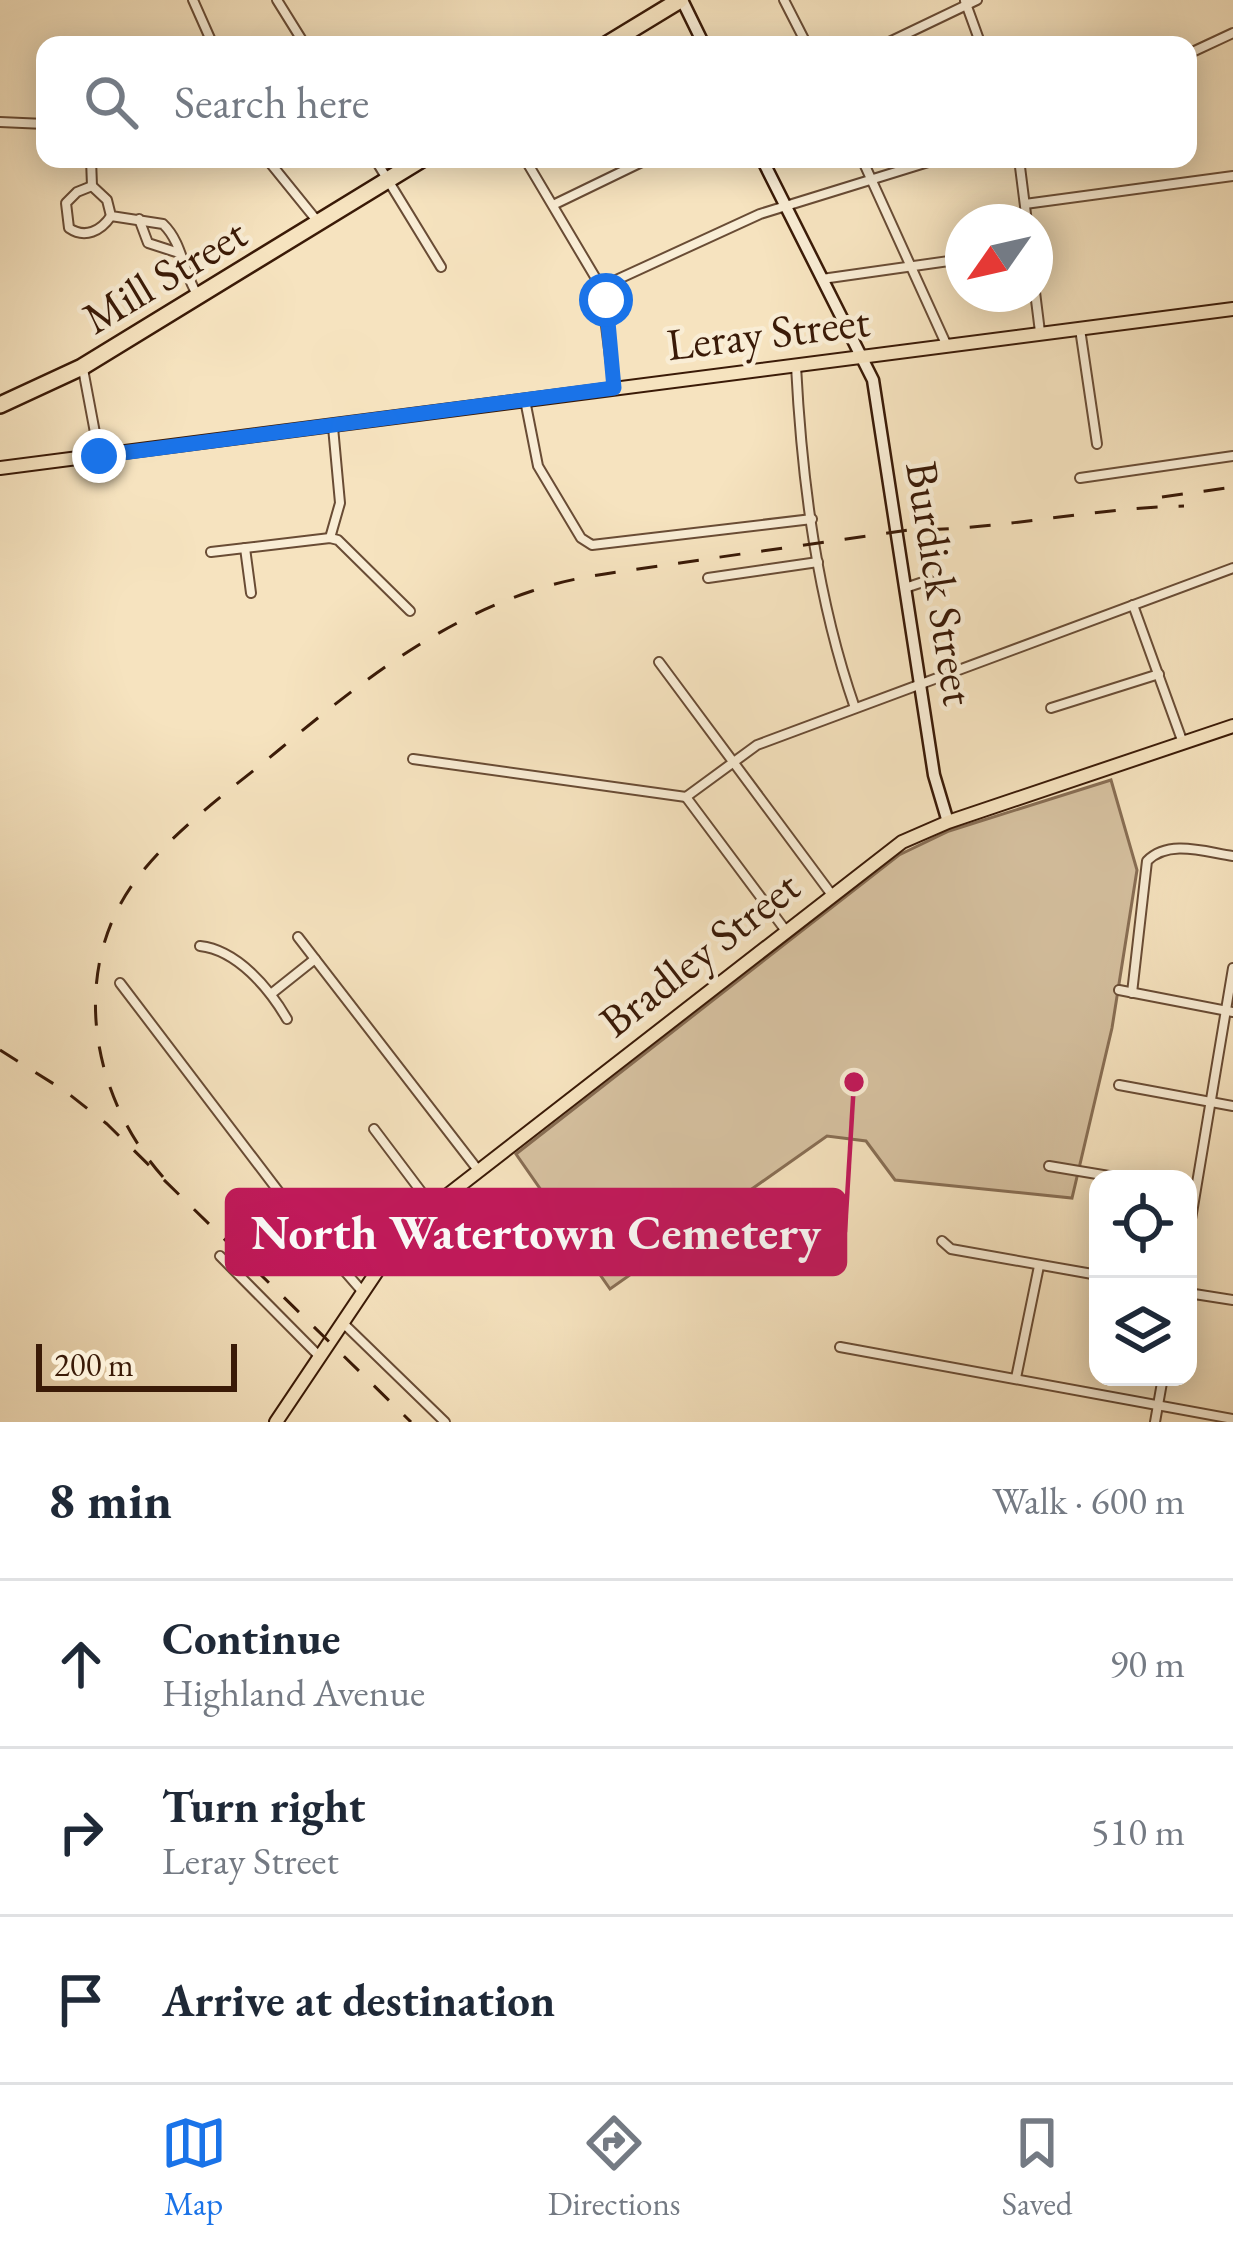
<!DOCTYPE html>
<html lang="en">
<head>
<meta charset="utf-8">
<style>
	body { margin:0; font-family:"EB Garamond",serif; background:#f6f6f7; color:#1f2937 }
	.controls { position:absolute; right:36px; bottom:36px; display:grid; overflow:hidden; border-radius:24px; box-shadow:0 6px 30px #0003 }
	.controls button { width:108px; height:108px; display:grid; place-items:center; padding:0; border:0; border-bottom:3px solid #e0e1e3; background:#fff; color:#1f2937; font:60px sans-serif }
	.compass { position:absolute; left:945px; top:204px; width:108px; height:108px; border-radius:50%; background:#fff; box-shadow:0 6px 30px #0003; rotate:236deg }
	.scale { position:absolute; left:36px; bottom:30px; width:201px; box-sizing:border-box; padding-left:12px; border:6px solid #3a1a07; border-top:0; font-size:33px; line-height:42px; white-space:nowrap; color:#3a1a07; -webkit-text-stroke:9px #f9edd5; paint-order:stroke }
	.stop { position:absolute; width:36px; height:36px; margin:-27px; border:9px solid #1a73e8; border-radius:50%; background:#fff }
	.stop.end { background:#1a73e8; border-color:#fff; box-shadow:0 3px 12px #0008 }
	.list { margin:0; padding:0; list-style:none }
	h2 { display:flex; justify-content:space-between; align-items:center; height:156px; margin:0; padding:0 48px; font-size:51px }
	h2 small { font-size:39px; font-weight:400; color:#747a83 }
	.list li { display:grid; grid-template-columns:78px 1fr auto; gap:36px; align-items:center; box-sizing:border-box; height:168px; padding:0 48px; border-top:3px solid #e0e1e3 }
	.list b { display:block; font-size:45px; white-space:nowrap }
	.list p { margin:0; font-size:39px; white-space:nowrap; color:#747a83 }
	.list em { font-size:39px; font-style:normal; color:#747a83 }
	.icon { flex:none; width:66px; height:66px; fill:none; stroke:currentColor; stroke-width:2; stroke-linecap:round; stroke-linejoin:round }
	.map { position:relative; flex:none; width:1233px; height:1422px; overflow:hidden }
	.search { position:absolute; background:#fff; box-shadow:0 6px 30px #0003; left:36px; right:36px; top:36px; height:132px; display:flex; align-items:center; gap:30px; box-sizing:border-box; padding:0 42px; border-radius:24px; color:#747a83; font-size:45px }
	.sheet { height:660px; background:#fff }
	nav { display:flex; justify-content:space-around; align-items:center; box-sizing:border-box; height:168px; border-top:3px solid #e0e1e3; background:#fff; font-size:33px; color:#747a83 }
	nav a { display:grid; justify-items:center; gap:6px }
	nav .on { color:#1a73e8 }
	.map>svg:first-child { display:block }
</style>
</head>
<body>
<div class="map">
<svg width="1233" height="1422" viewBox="0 0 1233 1422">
	<rect width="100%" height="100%" fill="#f6e3bf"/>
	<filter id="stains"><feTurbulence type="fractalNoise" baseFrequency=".00167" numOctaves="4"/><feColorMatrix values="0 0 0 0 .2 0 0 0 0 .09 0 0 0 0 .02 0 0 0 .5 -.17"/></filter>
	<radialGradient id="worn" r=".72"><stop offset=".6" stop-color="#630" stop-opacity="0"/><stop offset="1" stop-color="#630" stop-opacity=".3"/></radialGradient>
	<!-- green -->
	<polygon fill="#d6c1a0" stroke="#886e54" stroke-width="3" points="1111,780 1137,870 1112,1028 1072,1198 895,1180 866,1141 827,1136 610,1289 516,1154 899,855 949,831"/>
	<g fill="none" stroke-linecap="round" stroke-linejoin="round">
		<defs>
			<g id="street">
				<polyline points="193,0 213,45"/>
				<polyline points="277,0 305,45"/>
				<polyline points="784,0 807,45"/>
				<polyline points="965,1 981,45"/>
				<polyline points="883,45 977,0"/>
				<polyline points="1188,54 1233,33"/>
				<polyline points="0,122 45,124"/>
				<path d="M91,159L92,186L107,200L111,216L163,224C183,243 183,273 198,296"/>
				<polyline points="267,159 318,222"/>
				<polyline points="375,159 441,267"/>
				<polyline points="525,159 601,287 614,388"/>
				<polyline points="862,159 947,346"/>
				<polyline points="1019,159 1027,222"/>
				<path d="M92,186L77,192L66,203L69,228C85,239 101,231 111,216"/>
				<polyline points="1025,204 1233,176"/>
				<polyline points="553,205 648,159"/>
				<polyline points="139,219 148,243 179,253"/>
				<polyline points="822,279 963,259"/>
				<polyline points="601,287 760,214 938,159"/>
				<polyline points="1035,292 1040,332"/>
				<polyline points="1080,329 1097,444"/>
				<path d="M796,366C802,482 817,599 855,708"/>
				<polyline points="83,369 99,454"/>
				<polyline points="525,400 538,466 581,538 592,545 812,519"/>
				<polyline points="1080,478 1233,456"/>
				<polyline points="330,538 340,503 333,427"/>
				<polyline points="245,548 251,593"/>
				<polyline points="211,552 330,538 338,540 410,611"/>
				<polyline points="708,578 818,562"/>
				<polyline points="905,588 929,580"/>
				<polyline points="1133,605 1183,743"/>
				<polyline points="659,662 832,895"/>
				<polyline points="1051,708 1159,674"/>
				<polyline points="413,759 686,797"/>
				<polyline points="686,797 757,745 1233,568"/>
				<polyline points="686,797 786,931"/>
				<polyline points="298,937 478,1170"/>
				<path d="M200,946C237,950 269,988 287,1019"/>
				<polyline points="120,983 301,1221 362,1291"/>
				<polyline points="1119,990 1233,1012"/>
				<path d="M1132,993L1147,861C1169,839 1205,852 1233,856"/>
				<polyline points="271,994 315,959"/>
				<polyline points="1119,1085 1233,1106"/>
				<polyline points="374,1129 432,1206"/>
				<polyline points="1049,1166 1127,1179"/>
				<polyline points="1188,1237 1233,968"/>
				<polyline points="942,1241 951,1249 1098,1275"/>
				<polyline points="220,1256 319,1356"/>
				<polyline points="1188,1293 1233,1300"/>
				<polyline points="343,1323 445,1422"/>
				<polyline points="840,1347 1233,1419"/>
				<polyline points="1016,1378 1039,1266"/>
				<polyline points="1155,1422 1163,1377"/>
			</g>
			<g id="secondary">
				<polyline points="682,0 704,45"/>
				<polyline points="762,159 873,380 934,775 948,822"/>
			</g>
			<g id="primary">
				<polyline points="0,468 1233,309"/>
				<polyline points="276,1422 386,1258 418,1218 902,842 948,822 1233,726"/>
			</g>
			<g id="highway">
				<polyline points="606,45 680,0"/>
				<polyline points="0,405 82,367 422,159"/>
			</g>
		</defs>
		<!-- street casing -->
		<use href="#street" stroke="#694c35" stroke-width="12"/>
		<!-- secondary casing -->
		<use href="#secondary" stroke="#3a1a07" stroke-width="15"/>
		<!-- primary casing -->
		<use href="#primary" stroke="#3a1a07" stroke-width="16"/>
		<!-- highway casing -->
		<use href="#highway" stroke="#3a1a07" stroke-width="20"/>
		<!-- street -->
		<use href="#street" stroke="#f9edd5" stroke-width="8"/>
		<!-- secondary -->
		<use href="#secondary" stroke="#f9edd5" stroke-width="10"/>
		<!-- primary -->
		<use href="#primary" stroke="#f6e3bf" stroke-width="12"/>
		<!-- highway -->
		<use href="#highway" stroke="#f6e3bf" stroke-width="15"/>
		<!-- rail -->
		<g stroke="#3a1a07" stroke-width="3" stroke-dasharray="21 21" stroke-linecap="butt">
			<polyline points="1162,497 1233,487"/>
			<polyline points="0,1050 65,1091 107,1124 411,1422"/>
			<path d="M163,1177C90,1095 68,968 138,877C177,827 232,789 280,749C357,685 435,623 532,591C575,576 620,572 666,565C746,553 828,542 908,530C1001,530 1091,508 1184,506"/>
		</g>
	</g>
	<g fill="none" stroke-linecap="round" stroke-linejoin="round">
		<!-- route -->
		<polyline stroke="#1a73e8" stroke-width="15" points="99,456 614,388 606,300"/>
	</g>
	<g text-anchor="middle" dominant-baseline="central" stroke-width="9" stroke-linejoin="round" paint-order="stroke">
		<!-- street labels -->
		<g font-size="45" fill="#3a1a07" stroke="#f9edd5">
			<text transform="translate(164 275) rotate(-31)">Mill Street</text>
			<text transform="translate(768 332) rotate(-7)">Leray Street</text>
			<text transform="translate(941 583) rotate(81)">Burdick Street</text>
			<text transform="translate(699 953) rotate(-38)">Bradley Street</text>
		</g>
	</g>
	<!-- callouts -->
	<path fill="none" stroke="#c2185b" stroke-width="4.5" d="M854 1082L845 1232"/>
	<circle fill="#c2185b" stroke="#f9edd5" stroke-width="4.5" cx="854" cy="1082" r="12"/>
	<rect fill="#c2185b" stroke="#c2185b" stroke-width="4.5" x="227" y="1190" width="618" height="84" rx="12"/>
	<g font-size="48" text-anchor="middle" font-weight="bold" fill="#fff">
		<text x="536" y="1249">North Watertown Cemetery</text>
	</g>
	<rect width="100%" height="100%" filter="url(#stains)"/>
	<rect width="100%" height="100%" fill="url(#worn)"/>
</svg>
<div class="controls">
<button><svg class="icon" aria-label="locate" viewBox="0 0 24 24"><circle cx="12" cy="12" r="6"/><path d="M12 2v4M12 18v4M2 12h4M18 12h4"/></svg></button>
<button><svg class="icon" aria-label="layers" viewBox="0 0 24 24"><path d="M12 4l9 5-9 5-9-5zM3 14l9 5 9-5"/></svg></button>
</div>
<svg class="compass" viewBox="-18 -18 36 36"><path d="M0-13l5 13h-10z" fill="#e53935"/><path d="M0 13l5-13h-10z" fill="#747a83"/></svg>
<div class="scale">200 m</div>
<div class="stop" style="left:606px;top:300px"></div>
<div class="stop end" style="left:99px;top:456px"></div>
<div class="search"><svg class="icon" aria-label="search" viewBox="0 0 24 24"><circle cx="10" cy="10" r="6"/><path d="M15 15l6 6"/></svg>Search here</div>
</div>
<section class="sheet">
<h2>8 min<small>Walk · 600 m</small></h2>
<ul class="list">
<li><svg class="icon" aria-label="ahead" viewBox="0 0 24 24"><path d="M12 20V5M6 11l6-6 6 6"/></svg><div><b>Continue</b><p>Highland Avenue</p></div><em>90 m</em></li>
<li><svg class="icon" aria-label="right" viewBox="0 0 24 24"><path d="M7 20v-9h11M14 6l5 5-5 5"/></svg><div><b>Turn right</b><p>Leray Street</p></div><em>510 m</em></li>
<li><svg class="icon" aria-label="arrive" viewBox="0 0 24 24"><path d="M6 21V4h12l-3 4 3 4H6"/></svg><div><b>Arrive at destination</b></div></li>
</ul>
</section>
<nav>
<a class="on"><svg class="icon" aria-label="map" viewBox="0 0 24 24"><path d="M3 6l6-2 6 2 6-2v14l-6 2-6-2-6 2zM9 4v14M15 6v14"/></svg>Map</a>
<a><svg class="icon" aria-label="directions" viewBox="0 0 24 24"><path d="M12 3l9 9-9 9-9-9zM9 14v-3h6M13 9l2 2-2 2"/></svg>Directions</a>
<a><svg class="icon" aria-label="saved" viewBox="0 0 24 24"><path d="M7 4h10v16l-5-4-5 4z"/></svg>Saved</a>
</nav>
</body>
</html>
